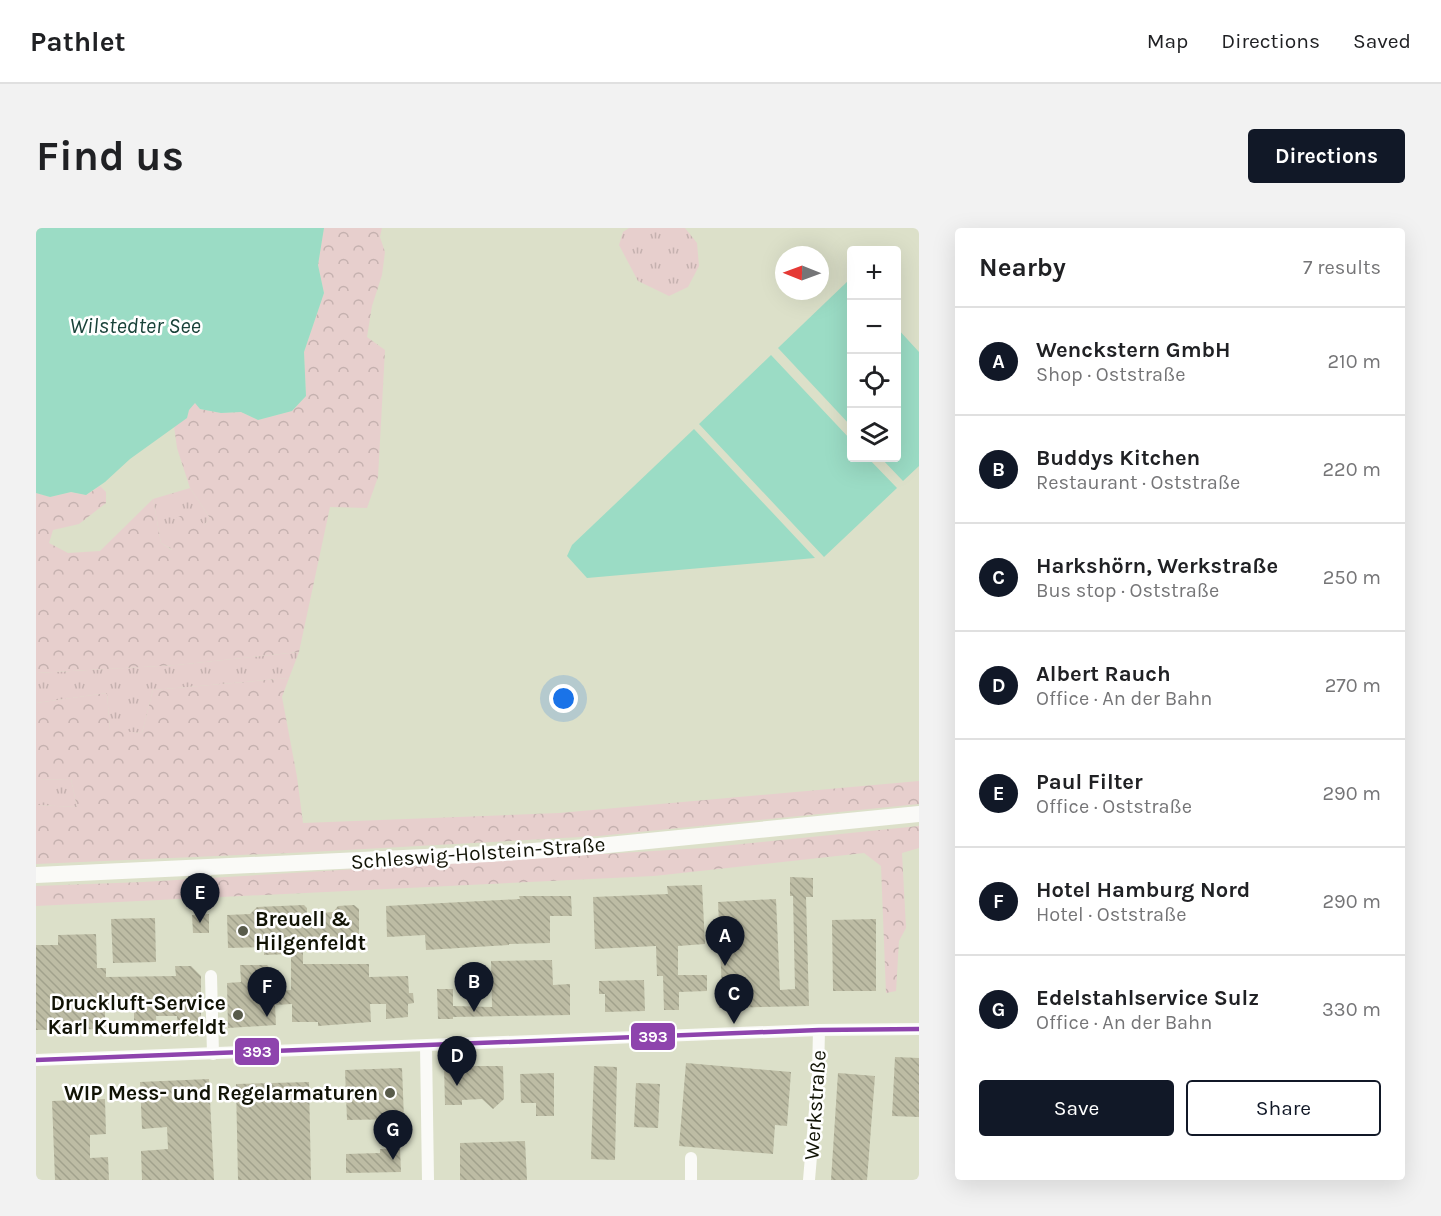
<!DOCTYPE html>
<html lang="en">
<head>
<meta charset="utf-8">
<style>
	body { margin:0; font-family:Karla,sans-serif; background:#f2f2f2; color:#202124 }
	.controls { position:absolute; right:18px; top:18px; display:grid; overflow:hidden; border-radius:6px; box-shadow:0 6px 24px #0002 }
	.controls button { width:54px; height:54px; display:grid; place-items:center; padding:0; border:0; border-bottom:2px solid #e0e0e0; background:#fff; color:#202124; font:30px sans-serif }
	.compass { position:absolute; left:739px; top:18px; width:54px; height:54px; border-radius:50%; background:#fff; box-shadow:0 6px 24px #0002; rotate:271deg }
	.you { position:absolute; left:528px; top:471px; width:21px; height:21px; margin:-15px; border:4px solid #fff; border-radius:50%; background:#1a73e8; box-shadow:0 0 0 9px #1a73e833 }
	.badge { display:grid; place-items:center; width:39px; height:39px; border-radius:50%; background:#111827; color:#fff; font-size:20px; font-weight:700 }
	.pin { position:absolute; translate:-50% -50px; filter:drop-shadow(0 2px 3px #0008) }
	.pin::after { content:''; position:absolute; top:32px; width:21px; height:18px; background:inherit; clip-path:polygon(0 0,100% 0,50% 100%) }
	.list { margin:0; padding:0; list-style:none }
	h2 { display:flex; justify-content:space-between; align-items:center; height:78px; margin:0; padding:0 24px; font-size:26px }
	h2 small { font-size:20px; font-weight:400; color:#757577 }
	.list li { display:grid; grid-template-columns:39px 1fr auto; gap:18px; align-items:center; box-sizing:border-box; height:108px; padding:0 24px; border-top:2px solid #e0e0e0 }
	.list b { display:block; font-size:22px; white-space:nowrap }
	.list p { margin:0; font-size:20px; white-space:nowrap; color:#757577 }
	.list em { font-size:20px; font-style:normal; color:#757577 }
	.actions { display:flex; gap:12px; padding:18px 24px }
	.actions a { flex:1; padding:14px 0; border:2px solid #111827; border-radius:6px; text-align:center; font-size:21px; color:#111827 }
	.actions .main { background:#111827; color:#fff }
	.icon { flex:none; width:33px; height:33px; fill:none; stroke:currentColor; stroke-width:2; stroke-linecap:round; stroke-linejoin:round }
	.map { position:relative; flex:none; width:883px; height:952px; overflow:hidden; border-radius:6px }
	header { display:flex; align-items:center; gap:36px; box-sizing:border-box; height:84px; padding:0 30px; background:#fff; border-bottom:2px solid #e0e0e0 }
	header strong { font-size:28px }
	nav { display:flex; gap:33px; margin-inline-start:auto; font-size:21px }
	.intro { display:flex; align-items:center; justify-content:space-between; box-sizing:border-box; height:144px; padding:0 36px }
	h1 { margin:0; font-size:42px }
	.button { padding:15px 27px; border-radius:6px; background:#111827; color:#fff; font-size:21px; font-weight:700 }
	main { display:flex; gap:36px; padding:0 36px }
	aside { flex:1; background:#fff; border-radius:6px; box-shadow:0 6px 24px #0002 }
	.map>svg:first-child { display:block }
</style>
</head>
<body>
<header>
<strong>Pathlet</strong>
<nav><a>Map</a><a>Directions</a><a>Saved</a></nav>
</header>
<div class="intro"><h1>Find us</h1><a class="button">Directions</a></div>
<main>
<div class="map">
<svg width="883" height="952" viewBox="0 0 883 952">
	<defs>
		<pattern id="grass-tufts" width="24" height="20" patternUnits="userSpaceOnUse" patternTransform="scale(1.5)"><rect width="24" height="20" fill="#e7cfcd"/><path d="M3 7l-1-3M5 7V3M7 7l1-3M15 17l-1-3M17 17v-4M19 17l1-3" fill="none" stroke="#c5b1af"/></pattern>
		<pattern id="forest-crowns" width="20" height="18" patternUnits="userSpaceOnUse" patternTransform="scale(1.5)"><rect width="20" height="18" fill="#e7cfcd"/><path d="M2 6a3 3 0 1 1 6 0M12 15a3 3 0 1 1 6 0" fill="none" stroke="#c5b1af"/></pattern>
		<pattern id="building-back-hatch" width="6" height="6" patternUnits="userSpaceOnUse" patternTransform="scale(1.5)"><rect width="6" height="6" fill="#bdbca4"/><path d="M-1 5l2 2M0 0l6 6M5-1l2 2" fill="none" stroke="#a1a18c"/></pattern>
	</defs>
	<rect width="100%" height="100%" fill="#dce0c9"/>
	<!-- grass -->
	<g fill="url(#grass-tufts)">
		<polygon points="593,0 649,0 661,15 663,38 652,59 633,68 602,53 583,17 587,4"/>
		<polygon points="154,260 174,290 168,297 137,322 125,315 117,271"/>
		<polygon points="263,424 253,450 117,462 106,505 74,503 71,465 0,475 0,445 141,437"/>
		<polygon points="35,551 41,579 0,577 0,552"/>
	</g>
	<!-- forest -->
	<g fill="url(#forest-crowns)">
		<polygon points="288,0 346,0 344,9 349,24 346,47 336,78 331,109 349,122 342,249 331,280 294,279 263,424 141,437 0,445 0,265 14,269 35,264 50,267 64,258 70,264 70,275 43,296 17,302 13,315 32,325 64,323 117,271 125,315 136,322 140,290 155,283 168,297 174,290 154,260 141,220 138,198 151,190 153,181 159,174 164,181 185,185 205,184 222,192 256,183 270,168 268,124 288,65 282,37"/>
		<polygon points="253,450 246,469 261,549 267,595 523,585 883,553 883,576 563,608 274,624 0,636 0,577 41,579 35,551 0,552 0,475 71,465 74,502 106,505 117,462"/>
		<polygon points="883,598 883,620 866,625 870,700 863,713 860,763 850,765 845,638 828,625 618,648 0,678 0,658 107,654 667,620"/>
	</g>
	<!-- water -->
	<g fill="#9bdcc5">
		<polygon points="0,0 288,0 282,37 288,65 268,124 270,168 256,183 222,192 205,184 185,185 164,181 159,175 153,182 151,190 94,231 69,254 50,267 35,264 14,269 0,265"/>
		<polygon points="814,51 816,52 815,198 742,120"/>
		<polygon points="861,100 883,124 883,238 867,253 845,230 860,230"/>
		<polygon points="735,127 815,212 816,230 832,230 861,260 788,329 663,196"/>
		<polygon points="658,201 779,330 551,350 531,328 536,317"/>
	</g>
	<!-- building -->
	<g fill="url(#building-back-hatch)">
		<polygon points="754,649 777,650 777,669 770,669 773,778 683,780 682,764 686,764 682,674 740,671 744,762 759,761 757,668 754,668"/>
		<polygon points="666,657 669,716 642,718 642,747 671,747 671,763 643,764 643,782 628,782 627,748 621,748 620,718 559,721 557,669 632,666 631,658"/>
		<polygon points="483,668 535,668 536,688 514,688 514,715 473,716 473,717 390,722 389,707 351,709 350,678 484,671"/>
		<polygon points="268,677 271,680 271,686 297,684 302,678 318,677 323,681 323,711 319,715 304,716 291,705 292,717 267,718 267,736 333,736 333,749 372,748 373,765 377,765 378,775 372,776 372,789 350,791 350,776 334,776 335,794 282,798 282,794 256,794 256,776 239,777 240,797 192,800 191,755 205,754 204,737 231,737 236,742 240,742 240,763 255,762 255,726 228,727 228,719 192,720 191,687 214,686 221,679"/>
		<polygon points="173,686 173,705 157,705 156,687"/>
		<polygon points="119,690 120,734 77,735 75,691"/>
		<polygon points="840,691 840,763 797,763 796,692"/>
		<polygon points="60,706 61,740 70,740 70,749 140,748 139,738 155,738 165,748 165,800 142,801 141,788 120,788 121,804 98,805 98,783 69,783 69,801 0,802 0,717 22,717 22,707"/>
		<polygon points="516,732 517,757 534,756 534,787 417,789 417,791 402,791 401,761 417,761 417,778 456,779 455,733"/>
		<polygon points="608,752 609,783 569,784 569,766 563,766 563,753"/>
		<polygon points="859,829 883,830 883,889 856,888"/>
		<polygon points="650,835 755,844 751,898 739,897 737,926 643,918"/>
		<polygon points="408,838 467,838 468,871 457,881 446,871 426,872 426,877 409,877"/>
		<polygon points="558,838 581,839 579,932 555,931"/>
		<polygon points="366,840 368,891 311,892 309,842"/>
		<polygon points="518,845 518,888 500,888 500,875 485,875 484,846"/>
		<polygon points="802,845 839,848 831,952 795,952"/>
		<polygon points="173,851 178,952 106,952 105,923 132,921 131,899 106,901 104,854"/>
		<polygon points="273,854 275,952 202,952 200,856"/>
		<polygon points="600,855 624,856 622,900 598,899"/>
		<polygon points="69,871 70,906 54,907 54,930 72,929 73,952 19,952 16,873"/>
		<polygon points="489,913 491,952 424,952 424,915"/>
		<polygon points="344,921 364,921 365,944 310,945 310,926 344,925"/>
	</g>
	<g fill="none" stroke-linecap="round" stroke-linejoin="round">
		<!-- minor -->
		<g stroke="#fafaf7" stroke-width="12">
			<polyline points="175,748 177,826"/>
			<polyline points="390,818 392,952"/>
			<polyline points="0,832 783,802 883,801"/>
			<polyline points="655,952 655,930"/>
			<polyline points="773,952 782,846 783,802"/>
		</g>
		<!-- major -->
		<polyline stroke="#fafaf7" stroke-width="16" points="0,647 453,626 552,619 883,586"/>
		<defs>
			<polyline id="bus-1" points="0,832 783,802 883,801"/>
		</defs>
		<!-- bus-1 casing -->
		<use href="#bus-1" stroke="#fff" stroke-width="9"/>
		<!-- bus-1 -->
		<use href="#bus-1" stroke="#8e44ad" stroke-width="4.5"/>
	</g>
	<!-- markers -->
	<g fill="#585b4a" stroke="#fff" stroke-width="2">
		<circle cx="207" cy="703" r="6"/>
		<circle cx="202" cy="787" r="6"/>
		<circle cx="354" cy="865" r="6"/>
	</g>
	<g text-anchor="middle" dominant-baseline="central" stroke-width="5" stroke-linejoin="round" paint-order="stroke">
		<!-- street labels -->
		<g font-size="21" fill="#111305" stroke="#fff">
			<text transform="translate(442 625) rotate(-4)">Schleswig-Holstein-Straße</text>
			<text transform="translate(779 877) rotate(-86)">Werkstraße</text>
		</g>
		<!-- poi labels -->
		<g font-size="21" font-weight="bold" fill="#111305" stroke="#fff" text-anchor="end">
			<text x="219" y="691" text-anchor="start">Breuell &amp;<tspan x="219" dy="24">Hilgenfeldt</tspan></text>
			<text x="190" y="775">Druckluft-Service<tspan x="190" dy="24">Karl Kummerfeldt</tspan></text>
			<text x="342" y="865">WIP Mess- und Regelarmaturen</text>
		</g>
		<!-- water labels -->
		<g font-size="22" font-style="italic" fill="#194239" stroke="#fff">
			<text x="99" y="98">Wilstedter See</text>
		</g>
	</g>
	<g stroke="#fff" stroke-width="2">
		<rect x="594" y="794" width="46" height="29" rx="6" fill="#8e44ad"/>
		<rect x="198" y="809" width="46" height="29" rx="6" fill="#8e44ad"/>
	</g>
	<g font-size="16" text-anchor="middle" font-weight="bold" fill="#fff">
		<text x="617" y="814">393</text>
		<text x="221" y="829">393</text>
	</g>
</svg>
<div class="controls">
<button>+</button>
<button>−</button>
<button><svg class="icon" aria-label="locate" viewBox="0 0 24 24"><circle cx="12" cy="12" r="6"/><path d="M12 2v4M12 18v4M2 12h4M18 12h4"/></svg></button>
<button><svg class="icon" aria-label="layers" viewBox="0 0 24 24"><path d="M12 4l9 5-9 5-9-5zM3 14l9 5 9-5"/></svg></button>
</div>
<svg class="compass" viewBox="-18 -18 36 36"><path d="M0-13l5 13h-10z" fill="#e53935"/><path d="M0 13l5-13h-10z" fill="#757577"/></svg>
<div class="you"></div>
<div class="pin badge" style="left:689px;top:738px">A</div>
<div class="pin badge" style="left:438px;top:784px">B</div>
<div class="pin badge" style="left:698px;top:796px">C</div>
<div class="pin badge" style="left:421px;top:858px">D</div>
<div class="pin badge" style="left:164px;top:695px">E</div>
<div class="pin badge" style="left:231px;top:789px">F</div>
<div class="pin badge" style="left:357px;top:932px">G</div>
</div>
<aside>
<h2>Nearby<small>7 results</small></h2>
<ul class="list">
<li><span class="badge">A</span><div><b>Wenckstern GmbH</b><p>Shop · Oststraße</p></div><em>210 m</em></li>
<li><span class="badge">B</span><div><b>Buddys Kitchen</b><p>Restaurant · Oststraße</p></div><em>220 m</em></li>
<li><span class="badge">C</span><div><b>Harkshörn, Werkstraße</b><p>Bus stop · Oststraße</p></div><em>250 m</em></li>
<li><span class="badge">D</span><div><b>Albert Rauch</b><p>Office · An der Bahn</p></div><em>270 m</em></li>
<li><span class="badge">E</span><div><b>Paul Filter</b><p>Office · Oststraße</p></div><em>290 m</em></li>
<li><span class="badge">F</span><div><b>Hotel Hamburg Nord</b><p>Hotel · Oststraße</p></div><em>290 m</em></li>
<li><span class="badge">G</span><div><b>Edelstahlservice Sulz</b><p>Office · An der Bahn</p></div><em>330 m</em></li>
</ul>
<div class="actions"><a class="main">Save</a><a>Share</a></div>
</aside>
</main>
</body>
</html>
